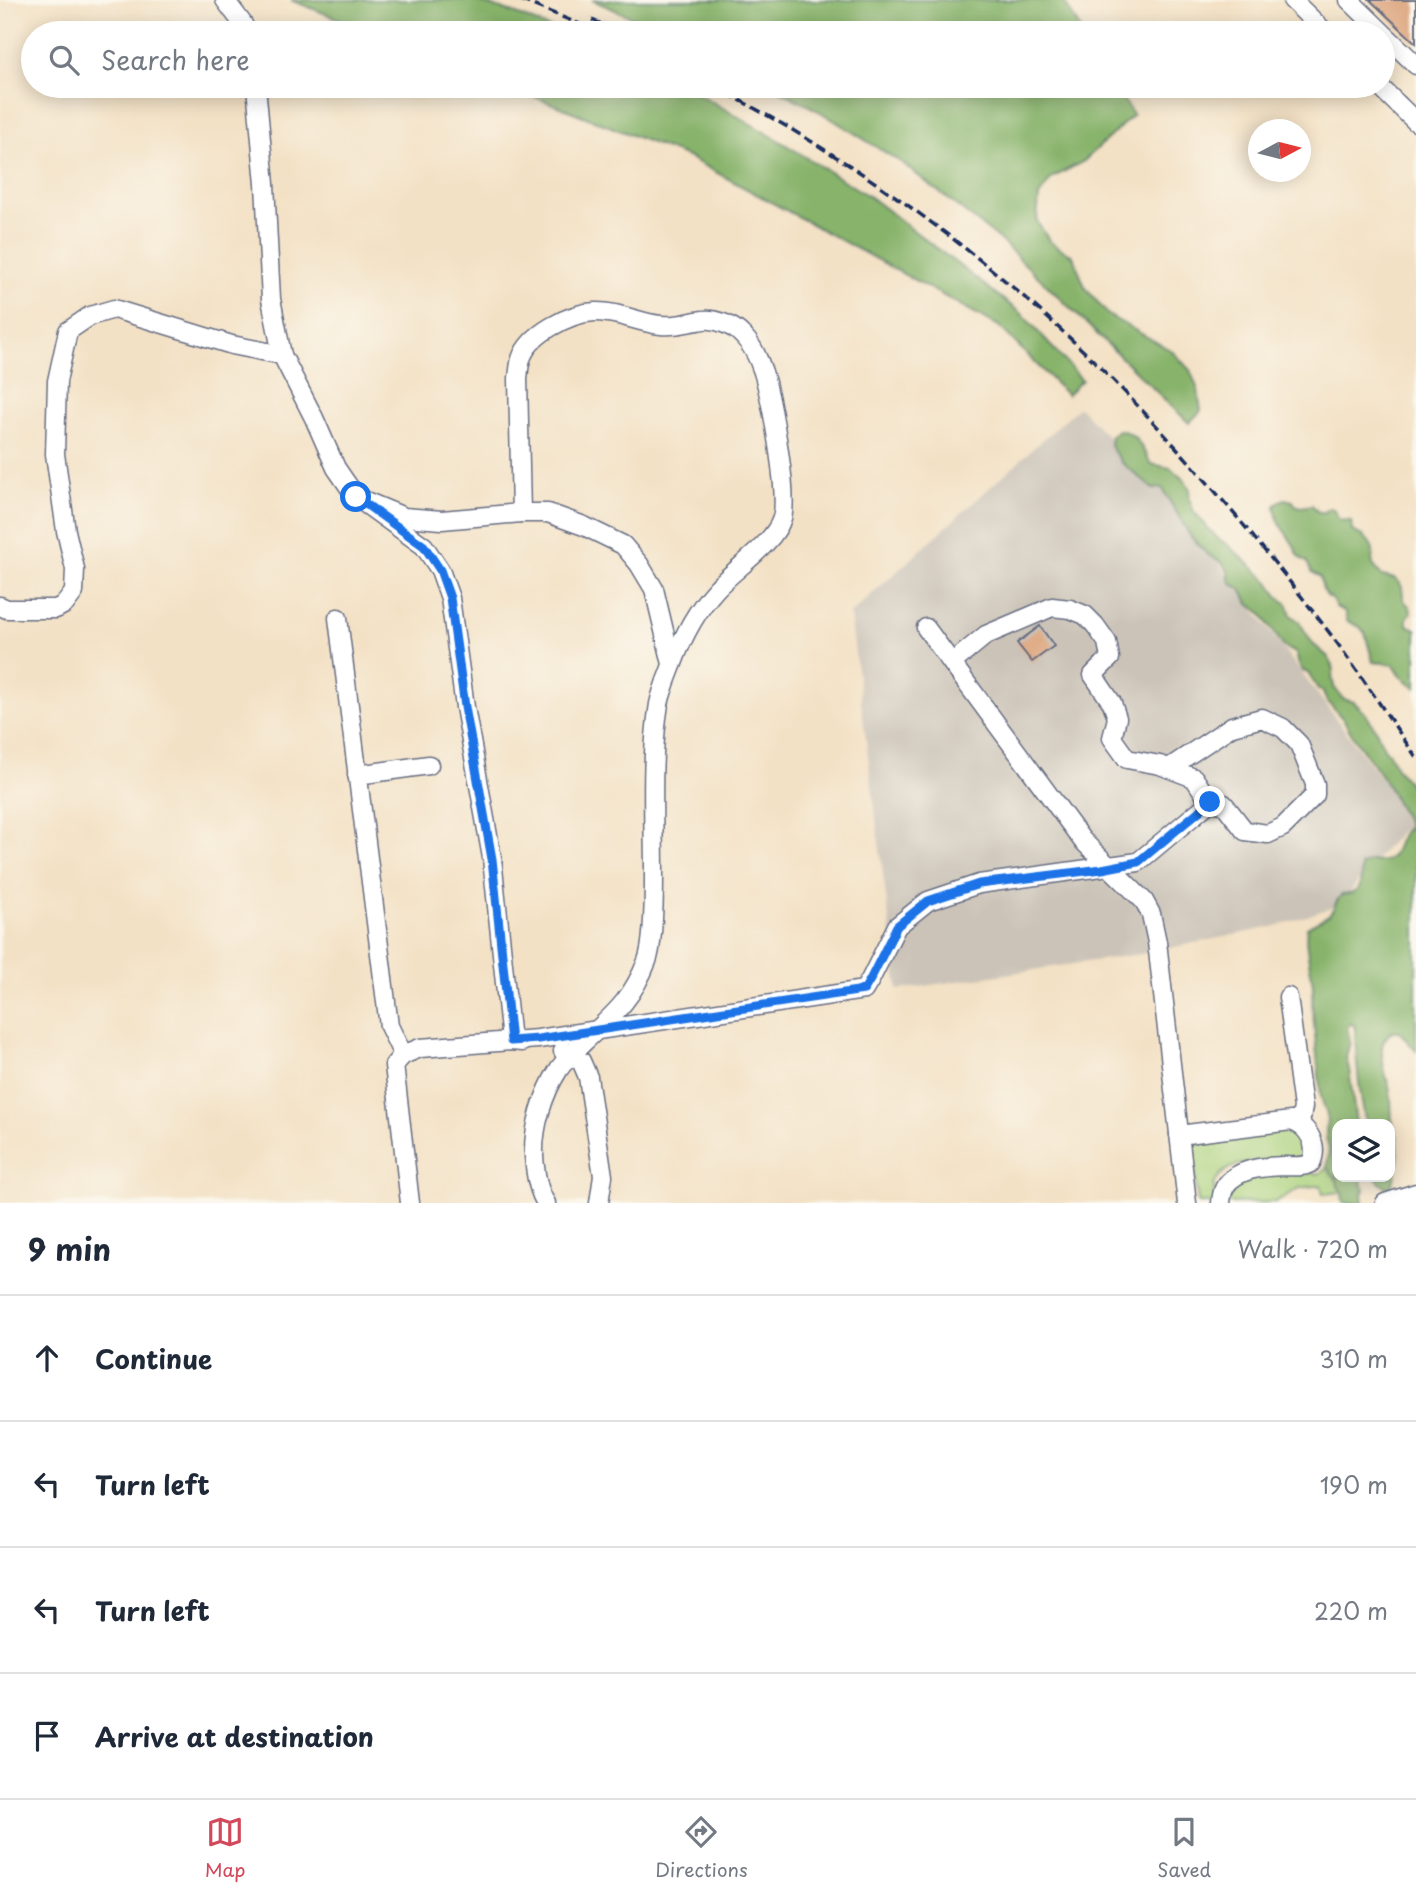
<!DOCTYPE html>
<html lang="en">
<head>
<meta charset="utf-8">
<style>
	body { margin:0; font-family:"Playpen Sans",sans-serif; background:#f2f2f3; color:#1f2937 }
	.controls { position:absolute; right:21px; bottom:21px; display:grid; overflow:hidden; border-radius:14px; box-shadow:0 4px 18px #0003 }
	.controls button { width:63px; height:63px; display:grid; place-items:center; padding:0; border:0; border-bottom:2px solid #e0e1e3; background:#fff; color:#1f2937; font:35px sans-serif }
	.compass { position:absolute; left:1248px; top:119px; width:63px; height:63px; border-radius:50%; background:#fff; box-shadow:0 4px 18px #0003; rotate:83deg }
	.stop { position:absolute; width:21px; height:21px; margin:-16px; border:5px solid #1a73e8; border-radius:50%; background:#fff }
	.stop.end { background:#1a73e8; border-color:#fff; box-shadow:0 2px 7px #0008 }
	.list { margin:0; padding:0; list-style:none }
	h2 { display:flex; justify-content:space-between; align-items:center; height:91px; margin:0; padding:0 28px; font-size:30px }
	h2 small { font-size:23px; font-weight:400; color:#747a83 }
	.list li { display:grid; grid-template-columns:46px 1fr auto; gap:21px; align-items:center; box-sizing:border-box; height:126px; padding:0 28px; border-top:2px solid #e0e1e3 }
	.list b { display:block; font-size:26px; white-space:nowrap }
	.list em { font-size:23px; font-style:normal; color:#747a83 }
	.icon { flex:none; width:38px; height:38px; fill:none; stroke:currentColor; stroke-width:2; stroke-linecap:round; stroke-linejoin:round }
	.map { position:relative; flex:none; width:1416px; height:1203px; overflow:hidden }
	.search { position:absolute; background:#fff; box-shadow:0 4px 18px #0003; left:21px; right:21px; top:21px; height:77px; display:flex; align-items:center; gap:18px; box-sizing:border-box; padding:0 24px; border-radius:38px; color:#747a83; font-size:26px }
	.sheet { height:595px; background:#fff }
	nav { display:flex; justify-content:space-around; align-items:center; box-sizing:border-box; height:98px; border-top:2px solid #e0e1e3; background:#fff; font-size:19px; color:#747a83 }
	nav a { display:grid; justify-items:center; gap:4px }
	nav .on { color:#d1495b }
	.map>svg:first-child { display:block }
</style>
</head>
<body>
<div class="map">
<svg width="1416" height="1203" viewBox="0 0 1416 1203">
	<rect width="100%" height="100%" fill="#fbf7ec"/>
	<filter id="ink" filterUnits="userSpaceOnUse"><feTurbulence type="fractalNoise" baseFrequency=".0143" numOctaves="2"/><feDisplacementMap in="SourceGraphic" scale="14" xChannelSelector="R" yChannelSelector="G"/><feConvolveMatrix kernelMatrix="1 2 1 2 8 2 1 2 1" color-interpolation-filters="sRGB"/></filter>
	<filter id="wash" filterUnits="userSpaceOnUse"><feTurbulence type="fractalNoise" baseFrequency=".00686" numOctaves="4" result="noise"/><feDisplacementMap in="SourceGraphic" scale="28" xChannelSelector="R" yChannelSelector="G"/><feGaussianBlur stdDeviation="1.57" result="paint"/><feColorMatrix in="noise" values="0 0 0 0 0 0 0 0 0 0 0 0 0 0 0 0 0 1.4 0 .05"/><feComposite in="paint" operator="in"/></filter>
	<g filter="url(#wash)">
		<rect width="100%" height="100%" fill="#f3e1c5"/>
		<!-- industrial -->
		<polygon fill="#cbc3b8" points="1079,407 1176,506 1385,784 1406,825 1365,872 1341,904 1278,926 1140,954 898,990 850,614"/>
		<!-- green -->
		<g fill="#aad17b" stroke="#62806c" stroke-width="2">
			<path d="M1275,1129C1294,1138 1306,1130 1306,1160C1283,1160 1228,1156 1216,1181C1212,1187 1215,1196 1216,1203H1198L1192,1145Z"/>
			<path d="M1327,1167C1330,1172 1335,1176 1337,1180C1339,1185 1339,1187 1342,1192L1323,1194L1321,1185L1300,1188L1275,1202L1227,1203L1230,1190L1246,1180L1259,1176L1293,1173L1304,1175L1311,1173L1319,1174Z"/>
		</g>
		<!-- forest -->
		<g fill="#87b36b" stroke="#517164" stroke-width="2">
			<polygon points="291,0 472,0 514,13 561,33 374,33"/>
			<polygon points="592,0 1063,0 1083,33 669,33"/>
			<polygon points="507,86 679,86 702,96 775,138 870,197 1022,314 1082,380 1067,395 999,326 690,158"/>
			<polygon points="771,86 1115,86 1133,115 1084,161 1052,178 1039,196 1037,221 1050,242 1073,256 1085,287 1108,315 1172,351 1190,370 1198,390 1201,411 1189,423 999,239 902,163 819,111"/>
			<path d="M1118,430C1137,432 1142,449 1151,464L1170,468L1183,478L1190,489L1189,498L1194,512L1217,538L1228,545L1269,582L1278,596L1288,605L1291,615L1299,622L1313,644L1328,657L1334,669L1332,676L1334,687L1343,699L1354,702L1365,713L1376,730L1384,748L1391,756L1396,768L1416,791V1051L1399,1031H1392C1386,1037 1382,1041 1382,1049C1381,1062 1386,1075 1389,1087C1392,1098 1391,1108 1392,1119C1393,1123 1394,1126 1395,1130C1400,1147 1399,1173 1390,1188C1383,1187 1379,1183 1376,1177H1390V1124H1366C1359,1092 1356,1059 1355,1027L1351,1023L1347,1027L1350,1042L1346,1057L1349,1069L1356,1124H1337V1177H1361L1362,1185L1364,1189L1362,1195L1363,1203H1343L1342,1192L1338,1186L1337,1180L1331,1174L1327,1167L1329,1148L1326,1137L1327,1115L1321,1097L1312,1003C1317,978 1303,953 1307,928C1313,922 1320,921 1327,916C1334,912 1334,904 1339,898C1344,892 1342,896 1349,894C1363,892 1361,877 1361,866L1370,861C1402,866 1391,842 1408,827L1406,821L1385,781L1351,733L1344,720L1326,700L1323,691L1318,689L1308,673L1303,671L1299,665L1296,653L1284,647L1261,613L1249,604L1240,588L1232,584L1229,579V572L1221,562L1207,554L1191,537L1162,488L1153,489L1122,463L1110,446L1111,436Z"/>
			<path d="M1285,499L1293,501L1295,505L1301,507L1312,505L1318,512H1325L1326,509L1331,508L1334,510L1339,520L1351,521L1352,531C1365,536 1377,545 1372,559L1373,565L1382,576L1396,579C1405,587 1401,591 1404,601L1410,607L1411,613L1407,618V625L1416,629V688L1400,675L1393,664L1373,662L1365,633L1360,627L1347,621L1345,612L1336,607L1332,599L1327,596L1323,589L1320,577L1312,572L1307,562C1298,558 1297,552 1293,544C1285,531 1276,522 1275,506L1280,501Z"/>
		</g>
		<g id="blocks">
			<!-- building -->
			<g fill="#e0ad89">
				<polygon points="1370,0 1416,0 1416,43"/>
				<polygon points="1040,626 1054,646 1032,662 1017,643"/>
			</g>
		</g>
	</g>
	<g filter="url(#ink)">
		<use href="#blocks" fill-opacity="0" stroke="#676d82" stroke-width="2"/>
		<g fill="none" stroke-linecap="round" stroke-linejoin="round">
			<defs>
				<g id="minor">
					<polyline points="225,0 243,24 246,33"/>
					<polyline points="1292,0 1326,33"/>
					<polyline points="1349,0 1416,65"/>
					<polyline points="256,86 265,184 271,299 282,355 314,418 336,468 356,497 424,546 440,570 450,598 465,707 492,858 511,1041 522,1042"/>
					<polyline points="1379,86 1416,122"/>
					<path d="M356,497L404,517L442,520L521,513L518,378C519,372 519,365 521,359C529,334 570,313 595,312C617,311 639,323 661,325C676,327 688,322 703,320C715,318 734,326 742,335C752,344 759,360 763,372C771,398 789,494 782,518C775,543 733,570 716,589C696,611 683,636 673,663C668,676 662,690 659,704C650,758 654,820 654,875C654,896 654,943 647,961C632,1000 614,1014 584,1042C576,1050 566,1059 559,1069C543,1094 533,1127 534,1156C535,1171 537,1190 546,1203"/>
					<polyline points="521,513 548,513 584,526 623,545 639,564 654,589 672,664"/>
					<polyline points="0,606 7,609 56,609 65,604 74,592 75,569 66,531 55,454 57,381 68,331 90,316 114,309 232,345 282,355"/>
					<polyline points="338,618 389,1026 403,1055"/>
					<polyline points="926,628 1082,840 1144,901 1151,914 1157,942 1187,1203"/>
					<polyline points="952,663 986,635 1052,607 1070,609 1085,615 1095,625 1107,642 1110,658 1093,675 1112,703 1117,718 1112,738 1127,759 1160,765 1194,778 1210,802"/>
					<polyline points="357,775 429,765"/>
					<polyline points="1288,997 1303,1107 1300,1124"/>
					<polyline points="563,1051 581,1061 588,1077 603,1176 599,1203"/>
					<path d="M1179,1135L1291,1121C1309,1126 1319,1146 1311,1163C1302,1168 1294,1166 1284,1166C1267,1167 1251,1167 1236,1176C1225,1183 1222,1190 1221,1203"/>
					<polyline points="410,1203 394,1065 403,1055 420,1048 538,1039 864,990 870,980 897,926 928,901 979,884 1138,862 1210,802 1224,804 1245,831 1268,834 1283,827 1315,795 1315,784 1299,744 1283,728 1262,718 1232,726 1169,768"/>
					<polyline points="1385,1203 1416,1193"/>
				</g>
			</defs>
			<!-- minor casing -->
			<use href="#minor" stroke="#676d82" stroke-width="21"/>
			<!-- minor -->
			<use href="#minor" stroke="#fff" stroke-width="18"/>
			<!-- rail -->
			<g stroke="#1b2f5e" stroke-width="3.5" stroke-dasharray="10 5" stroke-linecap="butt">
				<polyline points="520,0 602,33"/>
				<polyline points="592,20 624,33"/>
				<path d="M713,86C858,161 992,259 1108,375C1184,452 1255,536 1322,623C1355,666 1385,712 1416,757"/>
			</g>
		</g>
	</g>
	<g fill="none" stroke-linecap="round" stroke-linejoin="round" filter="url(#ink)">
		<!-- route -->
		<polyline stroke="#1a73e8" stroke-width="9" points="356,497 424,546 440,570 450,598 465,707 492,859 511,1041 538,1039 864,990 870,980 897,926 928,901 979,884 1102,869 1138,862 1210,802"/>
	</g>
</svg>
<div class="controls">
<button><svg class="icon" aria-label="layers" viewBox="0 0 24 24"><path d="M12 4l9 5-9 5-9-5zM3 14l9 5 9-5"/></svg></button>
</div>
<svg class="compass" viewBox="-18 -18 36 36"><path d="M0-13l5 13h-10z" fill="#e53935"/><path d="M0 13l5-13h-10z" fill="#747a83"/></svg>
<div class="stop" style="left:356px;top:497px"></div>
<div class="stop end" style="left:1210px;top:802px"></div>
<div class="search"><svg class="icon" aria-label="search" viewBox="0 0 24 24"><circle cx="10" cy="10" r="6"/><path d="M15 15l6 6"/></svg>Search here</div>
</div>
<section class="sheet">
<h2>9 min<small>Walk · 720 m</small></h2>
<ul class="list">
<li><svg class="icon" aria-label="ahead" viewBox="0 0 24 24"><path d="M12 20V5M6 11l6-6 6 6"/></svg><div><b>Continue</b></div><em>310 m</em></li>
<li><svg class="icon" aria-label="left" viewBox="0 0 24 24"><path d="M17 20v-9H6M10 6l-5 5 5 5"/></svg><div><b>Turn left</b></div><em>190 m</em></li>
<li><svg class="icon" aria-label="left" viewBox="0 0 24 24"><path d="M17 20v-9H6M10 6l-5 5 5 5"/></svg><div><b>Turn left</b></div><em>220 m</em></li>
<li><svg class="icon" aria-label="arrive" viewBox="0 0 24 24"><path d="M6 21V4h12l-3 4 3 4H6"/></svg><div><b>Arrive at destination</b></div></li>
</ul>
</section>
<nav>
<a class="on"><svg class="icon" aria-label="map" viewBox="0 0 24 24"><path d="M3 6l6-2 6 2 6-2v14l-6 2-6-2-6 2zM9 4v14M15 6v14"/></svg>Map</a>
<a><svg class="icon" aria-label="directions" viewBox="0 0 24 24"><path d="M12 3l9 9-9 9-9-9zM9 14v-3h6M13 9l2 2-2 2"/></svg>Directions</a>
<a><svg class="icon" aria-label="saved" viewBox="0 0 24 24"><path d="M7 4h10v16l-5-4-5 4z"/></svg>Saved</a>
</nav>
</body>
</html>
